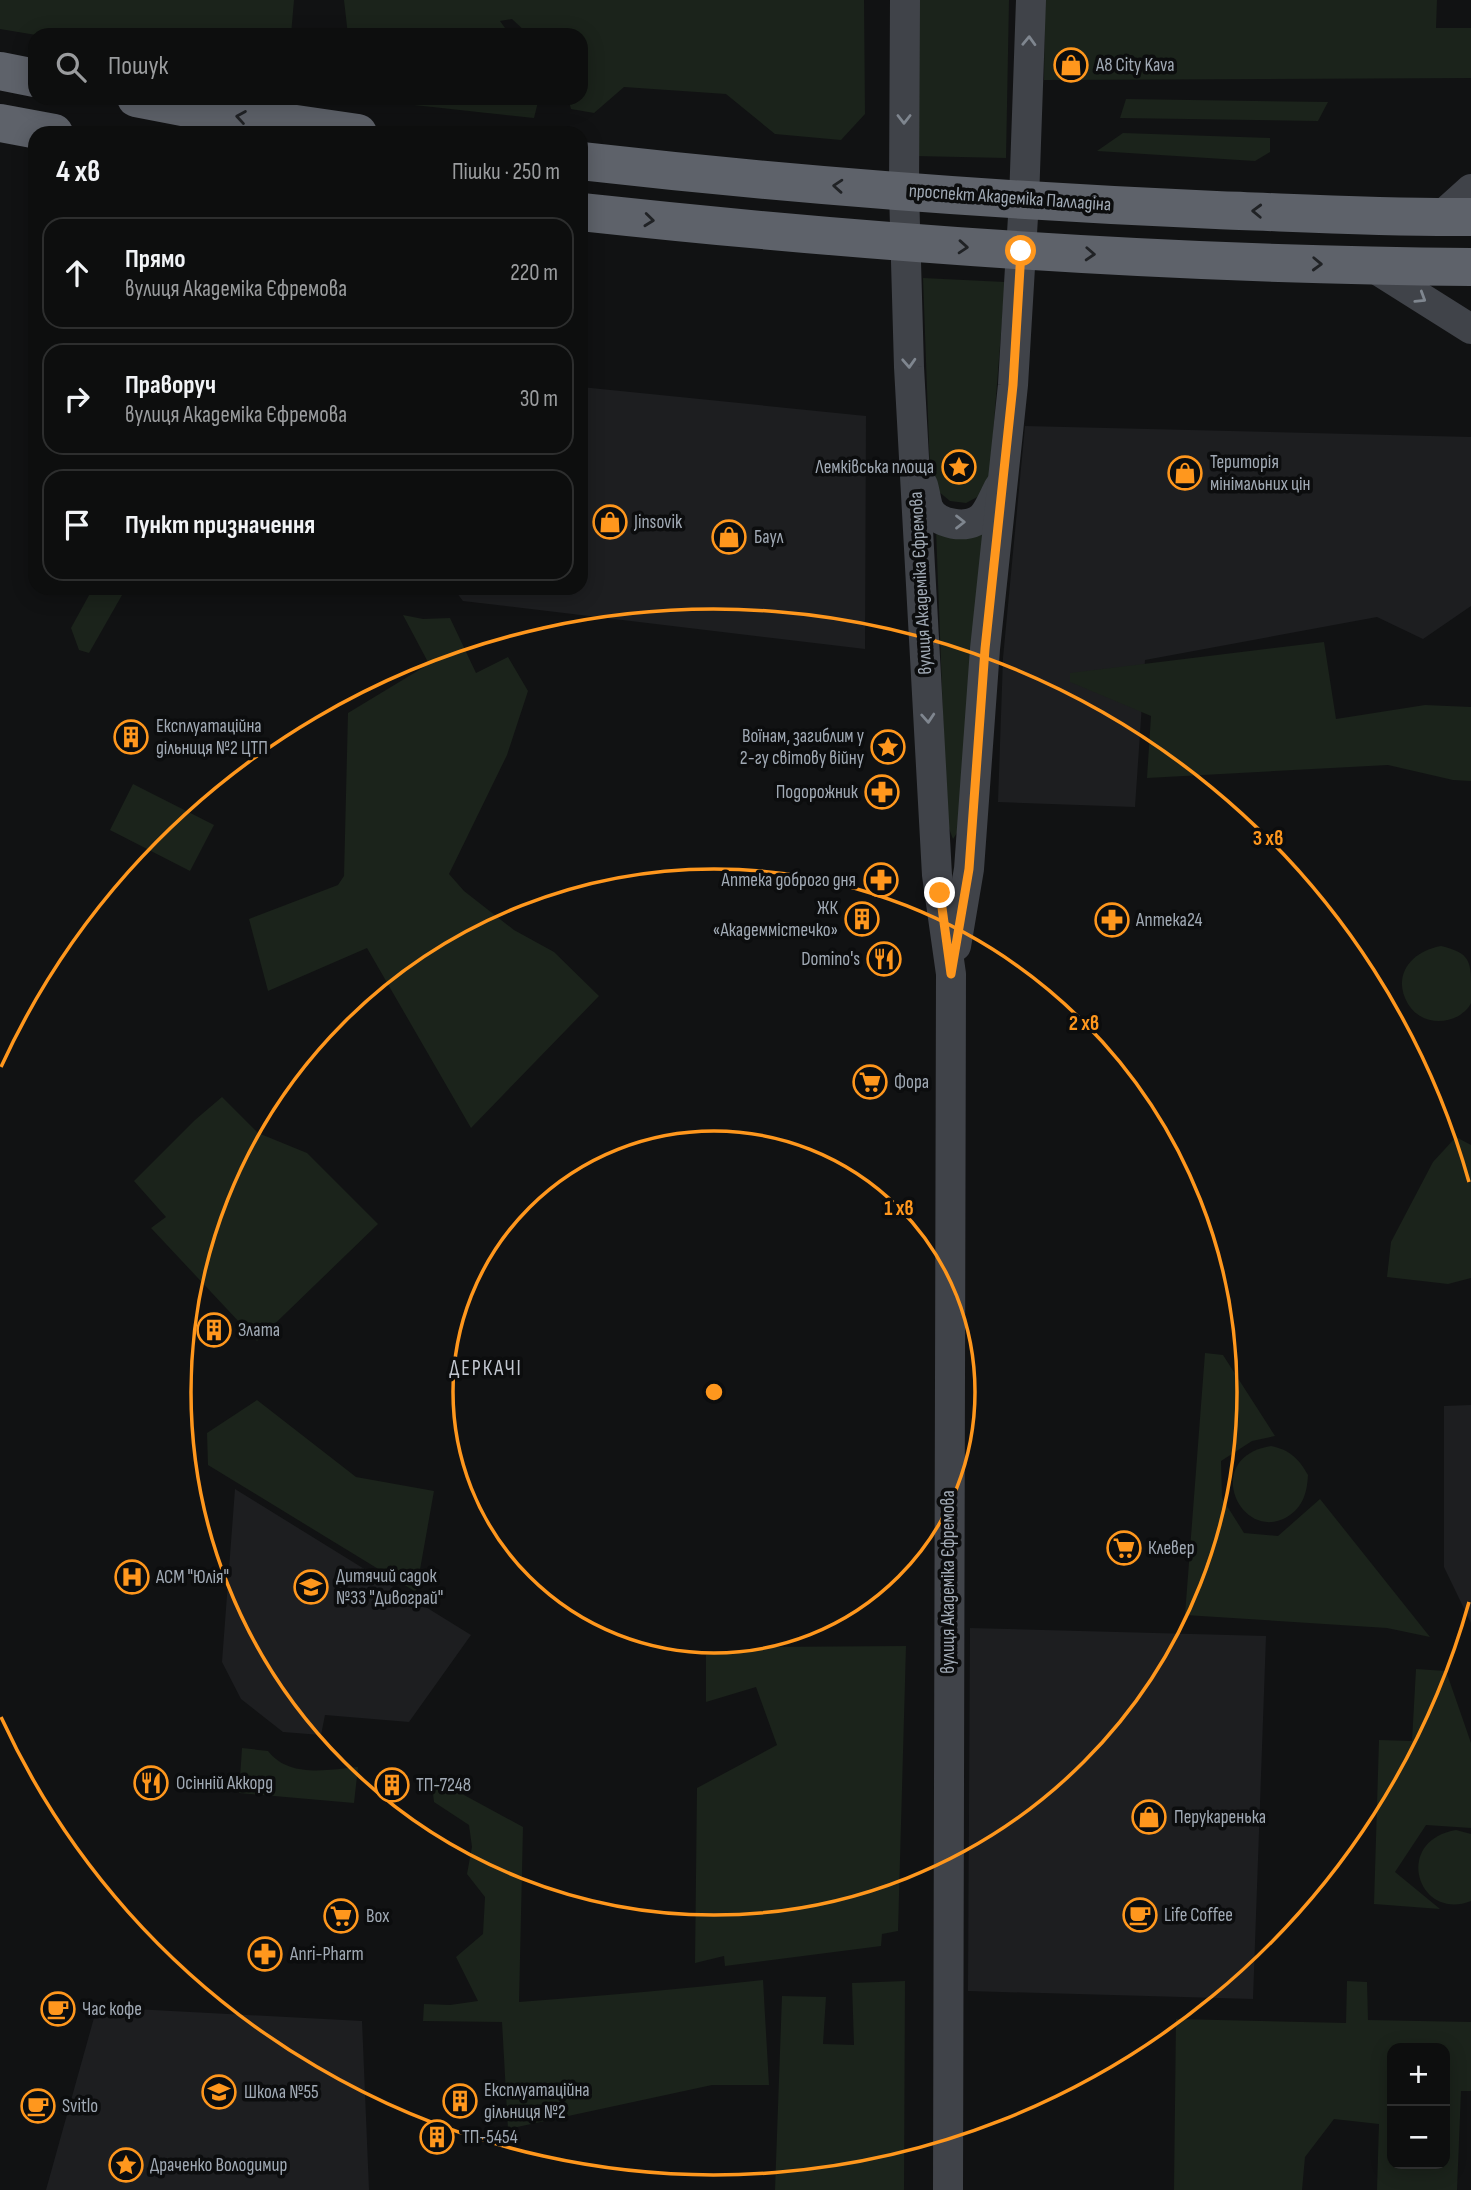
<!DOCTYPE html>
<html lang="uk">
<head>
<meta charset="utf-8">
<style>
	body { margin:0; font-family:"Sofia Sans Condensed",sans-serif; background:#1b1c1c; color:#f1f3f6 }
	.controls { position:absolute; right:21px; bottom:21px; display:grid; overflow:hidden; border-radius:14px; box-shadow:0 4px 18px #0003 }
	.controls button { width:63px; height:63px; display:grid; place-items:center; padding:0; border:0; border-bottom:2px solid #2d2e2e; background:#0d0e0e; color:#f1f3f6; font:35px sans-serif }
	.stop { position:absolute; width:21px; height:21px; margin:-16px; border:5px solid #ff971d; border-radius:50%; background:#fff }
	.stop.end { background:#ff971d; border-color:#fff; box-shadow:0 2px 7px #0008 }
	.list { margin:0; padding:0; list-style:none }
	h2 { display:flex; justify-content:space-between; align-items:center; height:91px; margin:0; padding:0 28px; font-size:30px }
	h2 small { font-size:23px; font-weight:400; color:#9a9c9e }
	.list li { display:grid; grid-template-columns:46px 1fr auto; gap:21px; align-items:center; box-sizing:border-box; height:112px; margin:0 14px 14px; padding:0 14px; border:2px solid #2d2e2e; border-radius:21px }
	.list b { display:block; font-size:26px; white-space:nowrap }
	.list p { margin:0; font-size:23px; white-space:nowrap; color:#9a9c9e }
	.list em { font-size:23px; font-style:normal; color:#9a9c9e }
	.icon { flex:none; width:38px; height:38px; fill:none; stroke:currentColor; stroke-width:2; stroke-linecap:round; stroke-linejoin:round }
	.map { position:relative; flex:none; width:1471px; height:2190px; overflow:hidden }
	.search { position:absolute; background:#0d0e0e; box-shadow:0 4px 18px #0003; left:28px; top:28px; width:560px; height:77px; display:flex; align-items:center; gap:18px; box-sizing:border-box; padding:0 24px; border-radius:21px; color:#9a9c9e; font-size:26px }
	.panel { position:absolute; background:#0d0e0e; box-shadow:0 4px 18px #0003; left:28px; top:126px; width:560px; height:469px; border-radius:21px }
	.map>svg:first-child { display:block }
</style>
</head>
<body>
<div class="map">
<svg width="1471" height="2190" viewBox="0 0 1471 2190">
	<rect width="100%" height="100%" fill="#111213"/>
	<!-- built -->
	<g fill="#1d1e20">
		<polygon points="581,387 866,416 865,649 463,601 453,588 581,588"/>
		<polygon points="1025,426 1471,437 1471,606 1423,639 1377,617 1145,660 1135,807 998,802 1003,658"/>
		<polygon points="1471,1405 1471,1623 1444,1567 1444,1406"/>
		<polygon points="235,1489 471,1635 409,1722 325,1715 321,1735 283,1732 241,1699 222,1662"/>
		<polygon points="970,1628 1266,1636 1253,1999 968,1991"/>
		<polygon points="97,2007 362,2021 369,2190 46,2190"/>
	</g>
	<!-- green -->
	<g fill="#1b231b" fill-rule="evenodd">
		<polygon points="0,0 294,0 291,35 36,35 0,29"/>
		<polygon points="344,0 864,0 865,114 841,140 775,134 726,94 624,87 594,113 571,109 568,98 581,98 581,35 529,35 512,19 500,21 510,35 348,35"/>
		<polygon points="915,0 1009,0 1006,158 915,156"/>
		<polygon points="1045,0 1437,0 1436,28 1471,28 1471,78 1044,80"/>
		<polygon points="350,98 539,98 534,118"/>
		<polygon points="1126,99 1328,102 1318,121 1120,118"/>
		<polygon points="1123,133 1270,138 1270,152 1255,161 1097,151"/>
		<polygon points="923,278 1005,282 990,473 981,495 966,503 950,501 938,491 930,472"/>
		<polygon points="936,529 984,529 962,825 953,839 947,823"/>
		<polygon points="93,588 126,588 89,653 79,650 71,628"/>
		<polygon points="403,615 423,619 450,618 476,673 508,657 528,691 507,755 449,874 464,891 514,930 554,952 599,996 471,1128 367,948 268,991 249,919 338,885 344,876 348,713 429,664"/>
		<polygon points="1324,642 1336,719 1425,705 1471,707 1471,781 1453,780 1388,765 1147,778 1151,716 1070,682 1070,673"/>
		<polygon points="133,784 214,825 190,871 110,830"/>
		<path d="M1441,946C1465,952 1471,957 1471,982C1471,988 1471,997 1471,1003C1469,1008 1464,1012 1460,1015C1442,1026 1419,1022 1408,1004C1391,975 1412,951 1441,946Z"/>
		<polygon points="222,1097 258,1133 307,1153 378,1224 257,1341 151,1228 166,1217 134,1181 195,1120"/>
		<polygon points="1456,1137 1471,1145 1471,1278 1448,1284 1387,1277 1391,1242 1433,1162"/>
		<polygon points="1205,1353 1223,1355 1275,1436 1252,1441 1221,1461 1222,1498 1244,1533 1278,1536 1320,1499 1430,1637 1387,1628 1185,1615"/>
		<polygon points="257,1400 356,1477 434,1491 416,1592 208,1465 207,1433"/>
		<path d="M1271,1446C1290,1450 1298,1458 1308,1475C1307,1493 1303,1507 1287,1517C1240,1544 1201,1457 1271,1446Z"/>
		<polygon points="906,1646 898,1931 882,1934 881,1946 725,1966 724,1956 695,1963 697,1788 777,1745 756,1687 706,1702 706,1655 765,1647"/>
		<polygon points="1416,1669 1446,1671 1471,1743 1471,1828 1426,1825 1395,1872 1440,1909 1374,1904 1379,1740 1412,1741"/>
		<path d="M242,1748L268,1751C289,1778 327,1770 358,1767L354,1803L239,1793Z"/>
		<path d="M431,1777L523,1827L519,2002C600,1996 682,1989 763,1980L769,2085H712L508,2129L502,2022L423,2021L424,2004L450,2005L478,2001L456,1957L483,1934L485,1897L467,1874L472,1847L469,1825L434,1802Z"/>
		<path d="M1456,1830L1471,1834V1901C1418,1922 1392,1841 1456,1830Z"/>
		<polygon points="905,1981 904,2190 775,2190 782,1996 826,1997 823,2044 854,2045 852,1983"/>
		<path d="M1347,1981L1367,1982L1368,2020L1471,2022V2091H1461L1457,2190H1377L1379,2124L1334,2119L1305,2157L1302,2190H1174L1176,2019L1346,2023ZM1392,2048H1445V2164H1392Z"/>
	</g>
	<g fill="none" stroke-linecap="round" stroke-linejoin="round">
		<!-- secondary -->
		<g stroke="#404349" stroke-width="30">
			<polyline points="905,0 904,191 909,367 937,875 951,974 948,2190"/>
			<polyline points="1440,217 1471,189"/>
			<polyline points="1371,266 1471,329"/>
			<path d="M923,485C925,492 926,500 928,507C936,525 968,530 982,517C989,510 994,496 999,487"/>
			<polyline points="956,946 969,869 985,649 1013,385 1024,200 1031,0"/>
		</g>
		<!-- highway -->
		<g stroke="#5e626a" stroke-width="38">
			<polyline points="0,71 35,78"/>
			<polyline points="136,98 193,109 358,133"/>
			<polyline points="0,123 54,133"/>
			<path d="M581,161C792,185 1004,201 1216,210C1301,213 1386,218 1471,217"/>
			<path d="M581,212C877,244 1174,265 1471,267"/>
		</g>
	</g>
	<!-- one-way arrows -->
	<defs><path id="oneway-chevron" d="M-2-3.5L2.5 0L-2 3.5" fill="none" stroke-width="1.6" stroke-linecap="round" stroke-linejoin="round" transform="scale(1.75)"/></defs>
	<g stroke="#7f868f">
		<use href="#oneway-chevron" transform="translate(1029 41) rotate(-88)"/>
		<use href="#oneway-chevron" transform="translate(904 119) rotate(90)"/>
		<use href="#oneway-chevron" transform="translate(1421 298) rotate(32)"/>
		<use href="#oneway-chevron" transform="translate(909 363) rotate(87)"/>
		<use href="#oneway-chevron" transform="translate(960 522)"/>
		<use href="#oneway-chevron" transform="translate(928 718) rotate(86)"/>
	</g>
	<g stroke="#202225">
		<use href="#oneway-chevron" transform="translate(241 117) rotate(-171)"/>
		<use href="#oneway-chevron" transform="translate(838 186) rotate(-176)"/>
		<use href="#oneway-chevron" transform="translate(1257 211) rotate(-178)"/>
		<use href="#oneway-chevron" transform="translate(649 220) rotate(6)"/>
		<use href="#oneway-chevron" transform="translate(963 247) rotate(4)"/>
		<use href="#oneway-chevron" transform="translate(1090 254) rotate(3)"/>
		<use href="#oneway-chevron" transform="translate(1317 264) rotate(2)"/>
	</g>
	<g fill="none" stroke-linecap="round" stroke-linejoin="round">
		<!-- route -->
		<polyline stroke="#ff971d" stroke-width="9" points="940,893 951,974 969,869 985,649 1013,385 1021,251"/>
	</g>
	<!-- distance rings -->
	<g fill="none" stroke="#ff971d" stroke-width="3.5">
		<circle cx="714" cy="1392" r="261"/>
		<circle cx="714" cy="1392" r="523"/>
		<path d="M1469 1602A784 784 0 0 1 1 1717M1 1067A784 784 0 0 1 1469 1182"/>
	</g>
	<!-- icons -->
	<defs>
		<symbol id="shop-ring" viewBox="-11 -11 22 22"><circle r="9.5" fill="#0c0d0e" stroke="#ff971d" stroke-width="1.5"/><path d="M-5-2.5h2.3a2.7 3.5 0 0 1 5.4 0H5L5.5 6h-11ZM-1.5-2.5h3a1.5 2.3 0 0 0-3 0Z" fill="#ff971d"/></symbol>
		<symbol id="sight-ring" viewBox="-11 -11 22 22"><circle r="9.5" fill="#0c0d0e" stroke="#ff971d" stroke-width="1.5"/><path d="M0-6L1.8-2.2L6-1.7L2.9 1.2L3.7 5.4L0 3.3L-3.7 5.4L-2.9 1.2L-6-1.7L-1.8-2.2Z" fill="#ff971d"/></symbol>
		<symbol id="building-ring" viewBox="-11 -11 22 22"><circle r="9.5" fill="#0c0d0e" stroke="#ff971d" stroke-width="1.5"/><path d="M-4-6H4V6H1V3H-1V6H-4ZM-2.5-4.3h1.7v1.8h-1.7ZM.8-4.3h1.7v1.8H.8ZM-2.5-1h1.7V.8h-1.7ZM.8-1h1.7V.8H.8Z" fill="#ff971d"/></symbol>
		<symbol id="pharmacy-ring" viewBox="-11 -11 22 22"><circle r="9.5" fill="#0c0d0e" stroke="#ff971d" stroke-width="1.5"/><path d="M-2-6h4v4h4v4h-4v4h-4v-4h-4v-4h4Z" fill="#ff971d"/></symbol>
		<symbol id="restaurant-ring" viewBox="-11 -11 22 22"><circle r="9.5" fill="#0c0d0e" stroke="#ff971d" stroke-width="1.5"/><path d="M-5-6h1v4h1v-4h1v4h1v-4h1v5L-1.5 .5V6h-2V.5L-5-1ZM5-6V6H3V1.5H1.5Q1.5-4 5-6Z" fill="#ff971d"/></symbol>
		<symbol id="supermarket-ring" viewBox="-11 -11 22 22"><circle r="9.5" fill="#0c0d0e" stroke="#ff971d" stroke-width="1.5"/><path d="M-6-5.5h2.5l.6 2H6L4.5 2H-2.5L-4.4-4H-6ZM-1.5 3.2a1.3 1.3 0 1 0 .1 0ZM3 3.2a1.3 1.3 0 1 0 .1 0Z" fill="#ff971d"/></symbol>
		<symbol id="hospital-ring" viewBox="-11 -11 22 22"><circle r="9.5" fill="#0c0d0e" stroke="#ff971d" stroke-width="1.5"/><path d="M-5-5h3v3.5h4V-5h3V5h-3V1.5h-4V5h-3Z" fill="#ff971d"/></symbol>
		<symbol id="school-ring" viewBox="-11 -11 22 22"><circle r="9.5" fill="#0c0d0e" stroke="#ff971d" stroke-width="1.5"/><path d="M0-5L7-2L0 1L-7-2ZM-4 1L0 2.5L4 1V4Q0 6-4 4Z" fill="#ff971d"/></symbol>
		<symbol id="cafe-ring" viewBox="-11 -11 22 22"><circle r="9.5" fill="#0c0d0e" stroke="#ff971d" stroke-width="1.5"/><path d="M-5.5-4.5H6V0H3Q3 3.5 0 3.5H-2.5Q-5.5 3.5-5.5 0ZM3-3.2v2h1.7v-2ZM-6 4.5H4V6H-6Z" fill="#ff971d"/></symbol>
	</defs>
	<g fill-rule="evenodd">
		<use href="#shop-ring" x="1052" y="46" width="38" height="38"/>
		<use href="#sight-ring" x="940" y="448" width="38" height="38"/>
		<use href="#shop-ring" x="1166" y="454" width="38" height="38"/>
		<use href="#shop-ring" x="591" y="503" width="38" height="38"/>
		<use href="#shop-ring" x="710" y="518" width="38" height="38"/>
		<use href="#building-ring" x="112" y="718" width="38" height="38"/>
		<use href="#sight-ring" x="869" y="728" width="38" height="38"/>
		<use href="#pharmacy-ring" x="863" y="773" width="38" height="38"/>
		<use href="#pharmacy-ring" x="862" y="861" width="38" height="38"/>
		<use href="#building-ring" x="843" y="900" width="38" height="38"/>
		<use href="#pharmacy-ring" x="1093" y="901" width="38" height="38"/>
		<use href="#restaurant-ring" x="865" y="940" width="38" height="38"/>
		<use href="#supermarket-ring" x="851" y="1063" width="38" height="38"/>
		<use href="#building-ring" x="195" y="1311" width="38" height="38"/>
		<use href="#supermarket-ring" x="1105" y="1529" width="38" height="38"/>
		<use href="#hospital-ring" x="113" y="1558" width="38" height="38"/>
		<use href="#school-ring" x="292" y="1568" width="38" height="38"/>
		<use href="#restaurant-ring" x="132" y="1764" width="38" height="38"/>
		<use href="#building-ring" x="373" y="1766" width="38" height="38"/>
		<use href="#shop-ring" x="1130" y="1798" width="38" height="38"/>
		<use href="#cafe-ring" x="1121" y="1896" width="38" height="38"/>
		<use href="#supermarket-ring" x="322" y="1897" width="38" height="38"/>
		<use href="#pharmacy-ring" x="246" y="1935" width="38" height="38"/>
		<use href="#cafe-ring" x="39" y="1990" width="38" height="38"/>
		<use href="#school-ring" x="200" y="2073" width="38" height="38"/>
		<use href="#building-ring" x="441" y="2082" width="38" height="38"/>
		<use href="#cafe-ring" x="19" y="2087" width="38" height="38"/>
		<use href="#building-ring" x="418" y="2118" width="38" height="38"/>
		<use href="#sight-ring" x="107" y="2146" width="38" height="38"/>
	</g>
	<g text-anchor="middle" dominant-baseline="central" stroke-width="7" stroke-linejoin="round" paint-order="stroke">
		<!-- poi labels -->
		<g font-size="19" fill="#a1aab5" stroke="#0c0d0e" text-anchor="start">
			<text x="1096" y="65">A8 City Kava</text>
			<text x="1210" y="462">Територія<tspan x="1210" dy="22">мінімальних цін</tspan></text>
			<text x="934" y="467" text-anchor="end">Лемківська площа</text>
			<text x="634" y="522">Jinsovik</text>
			<text x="754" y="537">Баул</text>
			<text x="156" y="726">Експлуатаційна<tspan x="156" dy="22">дільниця №2 ЦТП</tspan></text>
			<text x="864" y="736" text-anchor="end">Воїнам, загиблим у<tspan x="864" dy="22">2-гу світову війну</tspan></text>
			<text x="858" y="792" text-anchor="end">Подорожник</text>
			<text x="856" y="880" text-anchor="end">Аптека доброго дня</text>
			<text x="838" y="908" text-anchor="end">ЖК<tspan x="838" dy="22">«Академмістечко»</tspan></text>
			<text x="1136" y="920">Аптека24</text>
			<text x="860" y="959" text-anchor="end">Domino's</text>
			<text x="894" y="1082">Фора</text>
			<text x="238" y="1330">Злата</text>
			<text x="1148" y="1548">Клевер</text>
			<text x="336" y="1576">Дитячий садок<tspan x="336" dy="22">№33 "Дивограй"</tspan></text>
			<text x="156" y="1577">АСМ "Юлія"</text>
			<text x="176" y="1783">Осінній Аккорд</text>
			<text x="416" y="1785">ТП-7248</text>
			<text x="1174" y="1817">Перукаренька</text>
			<text x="1164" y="1915">Life Coffee</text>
			<text x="366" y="1916">Box</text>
			<text x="290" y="1954">Anri-Pharm</text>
			<text x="82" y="2009">Час кофе</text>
			<text x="484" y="2090">Експлуатаційна<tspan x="484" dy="22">дільниця №2</tspan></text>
			<text x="244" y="2092">Школа №55</text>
			<text x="62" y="2106">Svitlo</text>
			<text x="462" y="2137">ТП-5454</text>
			<text x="150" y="2165">Драченко Володимир</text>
		</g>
		<!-- street labels -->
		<g font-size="19" fill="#a1aab5" stroke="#0c0d0e">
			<text transform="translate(1010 198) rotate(4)">проспект Академіка Палладіна</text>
			<text transform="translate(921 583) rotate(-93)">вулиця Академіка Єфремова</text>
			<text transform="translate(948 1582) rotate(-90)">вулиця Академіка Єфремова</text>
		</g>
		<!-- neighbourhood labels -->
		<g font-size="21" letter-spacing="2" fill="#c3c8d1" stroke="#0c0d0e">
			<text x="486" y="1368">ДЕРКАЧІ</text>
		</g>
	</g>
	<circle cx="714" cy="1392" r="10" fill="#ff971d" stroke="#0c0d0e" stroke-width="3.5"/>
	<g font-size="21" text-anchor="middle" font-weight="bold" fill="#ff971d" stroke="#0c0d0e" stroke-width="7" stroke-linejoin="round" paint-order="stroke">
		<text x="1268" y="845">3 хв</text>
		<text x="1084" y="1030">2 хв</text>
		<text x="899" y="1215">1 хв</text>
	</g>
</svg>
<div class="controls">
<button>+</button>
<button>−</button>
</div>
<div class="stop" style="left:1021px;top:251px"></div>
<div class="stop end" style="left:940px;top:893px"></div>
<div class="search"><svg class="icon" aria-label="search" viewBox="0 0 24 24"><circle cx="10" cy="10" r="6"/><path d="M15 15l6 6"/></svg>Пошук</div>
<section class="panel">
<h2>4 хв<small>Пішки · 250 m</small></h2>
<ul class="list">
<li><svg class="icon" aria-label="ahead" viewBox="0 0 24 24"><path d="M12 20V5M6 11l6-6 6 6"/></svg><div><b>Прямо</b><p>вулиця Академіка Єфремова</p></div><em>220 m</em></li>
<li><svg class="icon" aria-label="right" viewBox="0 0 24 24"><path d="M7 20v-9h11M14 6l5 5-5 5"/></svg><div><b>Праворуч</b><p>вулиця Академіка Єфремова</p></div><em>30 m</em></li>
<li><svg class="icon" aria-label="arrive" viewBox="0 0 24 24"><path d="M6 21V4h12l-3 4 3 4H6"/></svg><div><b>Пункт призначення</b></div></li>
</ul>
</section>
</div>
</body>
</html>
